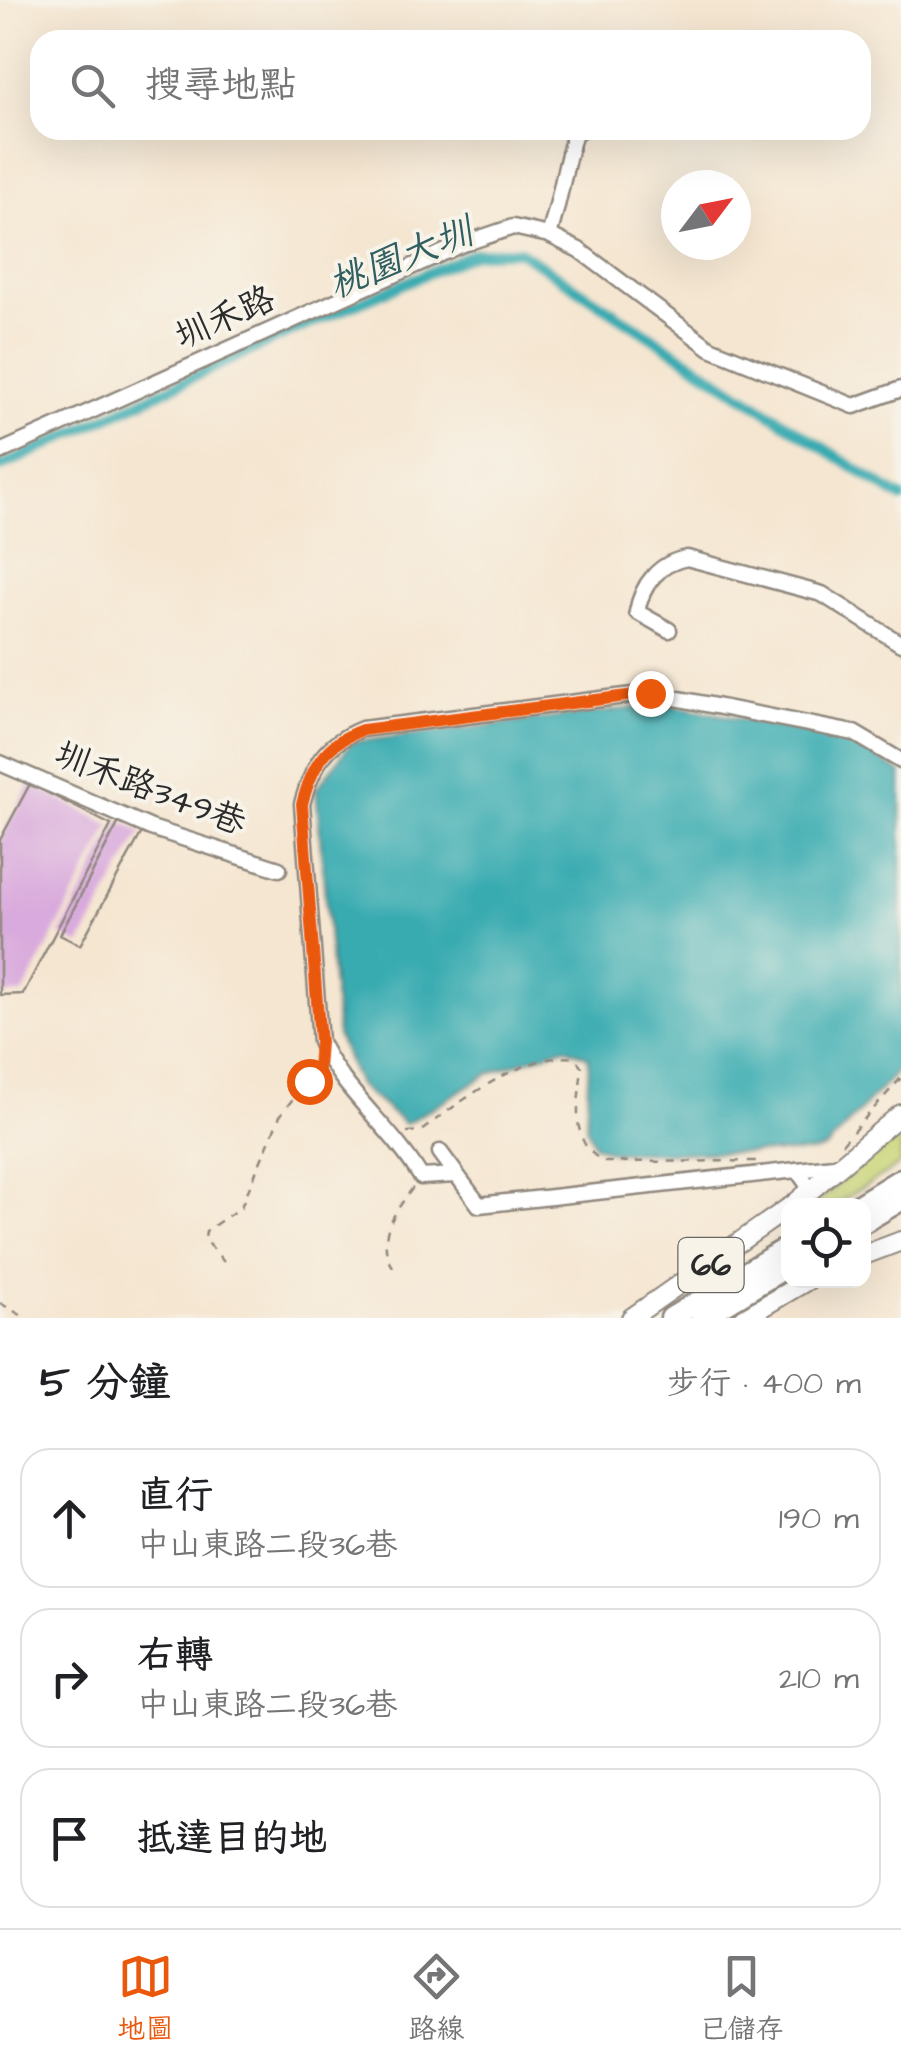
<!DOCTYPE html>
<html lang="zh-TW">
<head>
<meta charset="utf-8">
<style>
	body { margin:0; font-family:"Architects Daughter","LXGW WenKai TC",sans-serif; background:#f2f2f2; color:#202124 }
	.controls { position:absolute; right:30px; bottom:30px; display:grid; overflow:hidden; border-radius:20px; box-shadow:0 10px 40px #0002 }
	.controls button { width:90px; height:90px; display:grid; place-items:center; padding:0; border:0; border-bottom:2px solid #e0e0e0; background:#fff; color:#202124; font:50px sans-serif }
	.compass { position:absolute; left:661px; top:170px; width:90px; height:90px; border-radius:50%; background:#fff; box-shadow:0 10px 40px #0002; rotate:58deg }
	.stop { position:absolute; width:30px; height:30px; margin:-22px; border:8px solid #ea580c; border-radius:50%; background:#fff }
	.stop.end { background:#ea580c; border-color:#fff; box-shadow:0 2px 10px #0008 }
	.list { margin:0; padding:0; list-style:none }
	h2 { display:flex; justify-content:space-between; align-items:center; height:130px; margin:0; padding:0 40px; font-size:42px }
	h2 small { font-size:32px; font-weight:400; color:#757577 }
	.list li { display:grid; grid-template-columns:65px 1fr auto; gap:30px; align-items:center; box-sizing:border-box; height:140px; margin:0 20px 20px; padding:0 20px; border:2px solid #e0e0e0; border-radius:30px }
	.list b { display:block; font-size:38px; white-space:nowrap }
	.list p { margin:0; font-size:32px; white-space:nowrap; color:#757577 }
	.list em { font-size:32px; font-style:normal; color:#757577 }
	.icon { flex:none; width:55px; height:55px; fill:none; stroke:currentColor; stroke-width:2; stroke-linecap:round; stroke-linejoin:round }
	.map { position:relative; flex:none; width:901px; height:1318px; overflow:hidden }
	.search { position:absolute; background:#fff; box-shadow:0 10px 40px #0002; left:30px; right:30px; top:30px; height:110px; display:flex; align-items:center; gap:25px; box-sizing:border-box; padding:0 35px; border-radius:30px; color:#757577; font-size:38px }
	.sheet { height:610px; background:#fff }
	nav { display:flex; justify-content:space-around; align-items:center; box-sizing:border-box; height:140px; border-top:2px solid #e0e0e0; background:#fff; font-size:28px; color:#757577 }
	nav a { display:grid; justify-items:center; gap:5px }
	nav .on { color:#ea580c }
	.map>svg:first-child { display:block }
</style>
</head>
<body>
<div class="map">
<svg width="901" height="1318" viewBox="0 0 901 1318">
	<rect width="100%" height="100%" fill="#f7f3e8"/>
	<filter id="ink" filterUnits="userSpaceOnUse"><feTurbulence type="fractalNoise" baseFrequency=".01" numOctaves="2"/><feDisplacementMap in="SourceGraphic" scale="20" xChannelSelector="R" yChannelSelector="G"/><feConvolveMatrix kernelMatrix="1 2 1 2 8 2 1 2 1" color-interpolation-filters="sRGB"/></filter>
	<filter id="wash" filterUnits="userSpaceOnUse"><feTurbulence type="fractalNoise" baseFrequency=".0048" numOctaves="4" result="noise"/><feDisplacementMap in="SourceGraphic" scale="40" xChannelSelector="R" yChannelSelector="G"/><feGaussianBlur stdDeviation="2.25" result="paint"/><feColorMatrix in="noise" values="0 0 0 0 0 0 0 0 0 0 0 0 0 0 0 0 0 1.4 0 .05"/><feComposite in="paint" operator="in"/></filter>
	<g filter="url(#wash)">
		<rect width="100%" height="100%" fill="#f5e6d1"/>
		<!-- green -->
		<polygon fill="#c7d475" stroke="#798050" stroke-width="2.5" points="901,1128 901,1164 834,1205 814,1205"/>
		<!-- water -->
		<polygon fill="#38abb1" stroke="#326b6e" stroke-width="2.5" points="667,704 852,741 901,773 901,1067 826,1148 810,1153 611,1152 594,1145 586,1126 589,1057 565,1047 490,1073 405,1124 358,1085 337,1035 316,789 352,742"/>
		<g fill="none" stroke-linecap="round" stroke-linejoin="round">
			<!-- canal -->
			<polyline stroke="#38abb1" stroke-width="11" points="0,467 281,336 475,253 519,251 901,498"/>
		</g>
		<g id="blocks">
			<!-- building -->
			<g fill="#d9aadd">
				<polygon points="30,784 111,825 23,994 0,995 0,840"/>
				<polygon points="120,820 142,832 80,945 60,935"/>
			</g>
		</g>
	</g>
	<g filter="url(#ink)">
		<use href="#blocks" fill-opacity="0" stroke="#90887e" stroke-width="2.5"/>
		<g fill="none" stroke-linecap="round" stroke-linejoin="round">
			<defs>
				<g id="minor">
					<path d="M549,235C560,201 564,167 575,133L581,130"/>
					<polyline points="0,452 460,245 513,227 549,235 579,250 710,348 854,406 901,389"/>
					<path d="M669,630L637,612C642,584 659,563 687,558L822,594L901,644"/>
					<polyline points="0,763 151,828 279,869"/>
					<polyline points="440,1152 479,1205 797,1170"/>
					<path d="M456,1175L421,1177C392,1128 345,1094 320,1042L302,804C312,767 324,744 362,729L649,693L854,733L901,761"/>
					<polyline points="812,1191 797,1170 843,1165"/>
				</g>
				<g id="major">
					<polyline points="792,1206 901,1114"/>
					<polyline points="864,1255 901,1241"/>
					<polyline points="631,1318 788,1208"/>
					<polyline points="744,1318 808,1280"/>
				</g>
				<g id="highway">
					<polyline points="857,1206 901,1179"/>
					<polyline points="864,1222 901,1200"/>
					<polyline points="671,1318 788,1247"/>
					<polyline points="702,1318 788,1266"/>
				</g>
			</defs>
			<!-- minor casing -->
			<use href="#minor" stroke="#90887e" stroke-width="19"/>
			<!-- major casing -->
			<use href="#major" stroke="#90887e" stroke-width="22"/>
			<!-- highway casing -->
			<use href="#highway" stroke="#90887e" stroke-width="25"/>
			<!-- path -->
			<g stroke="#90887e" stroke-width="2.5" stroke-dasharray="8 8" stroke-linecap="butt">
				<path d="M407,1132L421,1131C460,1102 524,1051 575,1058L582,1067C579,1102 567,1145 606,1162L759,1161"/>
				<polyline points="842,1144 901,1078"/>
				<polyline points="224,1262 205,1239 206,1231 241,1207 280,1116 319,1064"/>
				<path d="M393,1267C374,1237 396,1211 414,1186"/>
				<polyline points="0,1303 26,1318"/>
			</g>
			<!-- minor -->
			<use href="#minor" stroke="#fff" stroke-width="14"/>
			<!-- major -->
			<use href="#major" stroke="#fff" stroke-width="18"/>
			<!-- highway -->
			<use href="#highway" stroke="#fff" stroke-width="20"/>
		</g>
	</g>
	<g fill="none" stroke-linecap="round" stroke-linejoin="round" filter="url(#ink)">
		<!-- route -->
		<path stroke="#ea580c" stroke-width="12" d="M309,1081L318,1069L320,1042L302,804C312,767 324,744 362,730L650,693"/>
	</g>
	<g text-anchor="middle" dominant-baseline="central" stroke-width="8" stroke-linejoin="round" paint-order="stroke">
		<!-- shield labels -->
		<rect fill="#f7f3e8" stroke="#686764" stroke-width="2.5" x="678.5" y="1238" width="65" height="54" rx="8"/>
		<g font-size="32" font-weight="bold" fill="#2b2b2b">
			<text x="711" y="1265">66</text>
		</g>
		<!-- street labels -->
		<g font-size="35" fill="#2b2b2b" stroke="#f7f3e8">
			<text transform="translate(225 318) rotate(-24)">圳禾路</text>
			<text transform="translate(150 789) rotate(21)">圳禾路349巷</text>
		</g>
		<!-- water labels -->
		<g font-size="38" font-style="italic" fill="#305e61" stroke="#f7f3e8">
			<text transform="translate(401 259) rotate(-22)">桃園大圳</text>
		</g>
	</g>
</svg>
<div class="controls">
<button><svg class="icon" aria-label="locate" viewBox="0 0 24 24"><circle cx="12" cy="12" r="6"/><path d="M12 2v4M12 18v4M2 12h4M18 12h4"/></svg></button>
</div>
<svg class="compass" viewBox="-18 -18 36 36"><path d="M0-13l5 13h-10z" fill="#e53935"/><path d="M0 13l5-13h-10z" fill="#757577"/></svg>
<div class="stop" style="left:309px;top:1081px"></div>
<div class="stop end" style="left:650px;top:693px"></div>
<div class="search"><svg class="icon" aria-label="search" viewBox="0 0 24 24"><circle cx="10" cy="10" r="6"/><path d="M15 15l6 6"/></svg>搜尋地點</div>
</div>
<section class="sheet">
<h2>5 分鐘<small>步行 · 400 m</small></h2>
<ul class="list">
<li><svg class="icon" aria-label="ahead" viewBox="0 0 24 24"><path d="M12 20V5M6 11l6-6 6 6"/></svg><div><b>直行</b><p>中山東路二段36巷</p></div><em>190 m</em></li>
<li><svg class="icon" aria-label="right" viewBox="0 0 24 24"><path d="M7 20v-9h11M14 6l5 5-5 5"/></svg><div><b>右轉</b><p>中山東路二段36巷</p></div><em>210 m</em></li>
<li><svg class="icon" aria-label="arrive" viewBox="0 0 24 24"><path d="M6 21V4h12l-3 4 3 4H6"/></svg><div><b>抵達目的地</b></div></li>
</ul>
</section>
<nav>
<a class="on"><svg class="icon" aria-label="map" viewBox="0 0 24 24"><path d="M3 6l6-2 6 2 6-2v14l-6 2-6-2-6 2zM9 4v14M15 6v14"/></svg>地圖</a>
<a><svg class="icon" aria-label="directions" viewBox="0 0 24 24"><path d="M12 3l9 9-9 9-9-9zM9 14v-3h6M13 9l2 2-2 2"/></svg>路線</a>
<a><svg class="icon" aria-label="saved" viewBox="0 0 24 24"><path d="M7 4h10v16l-5-4-5 4z"/></svg>已儲存</a>
</nav>
</body>
</html>
